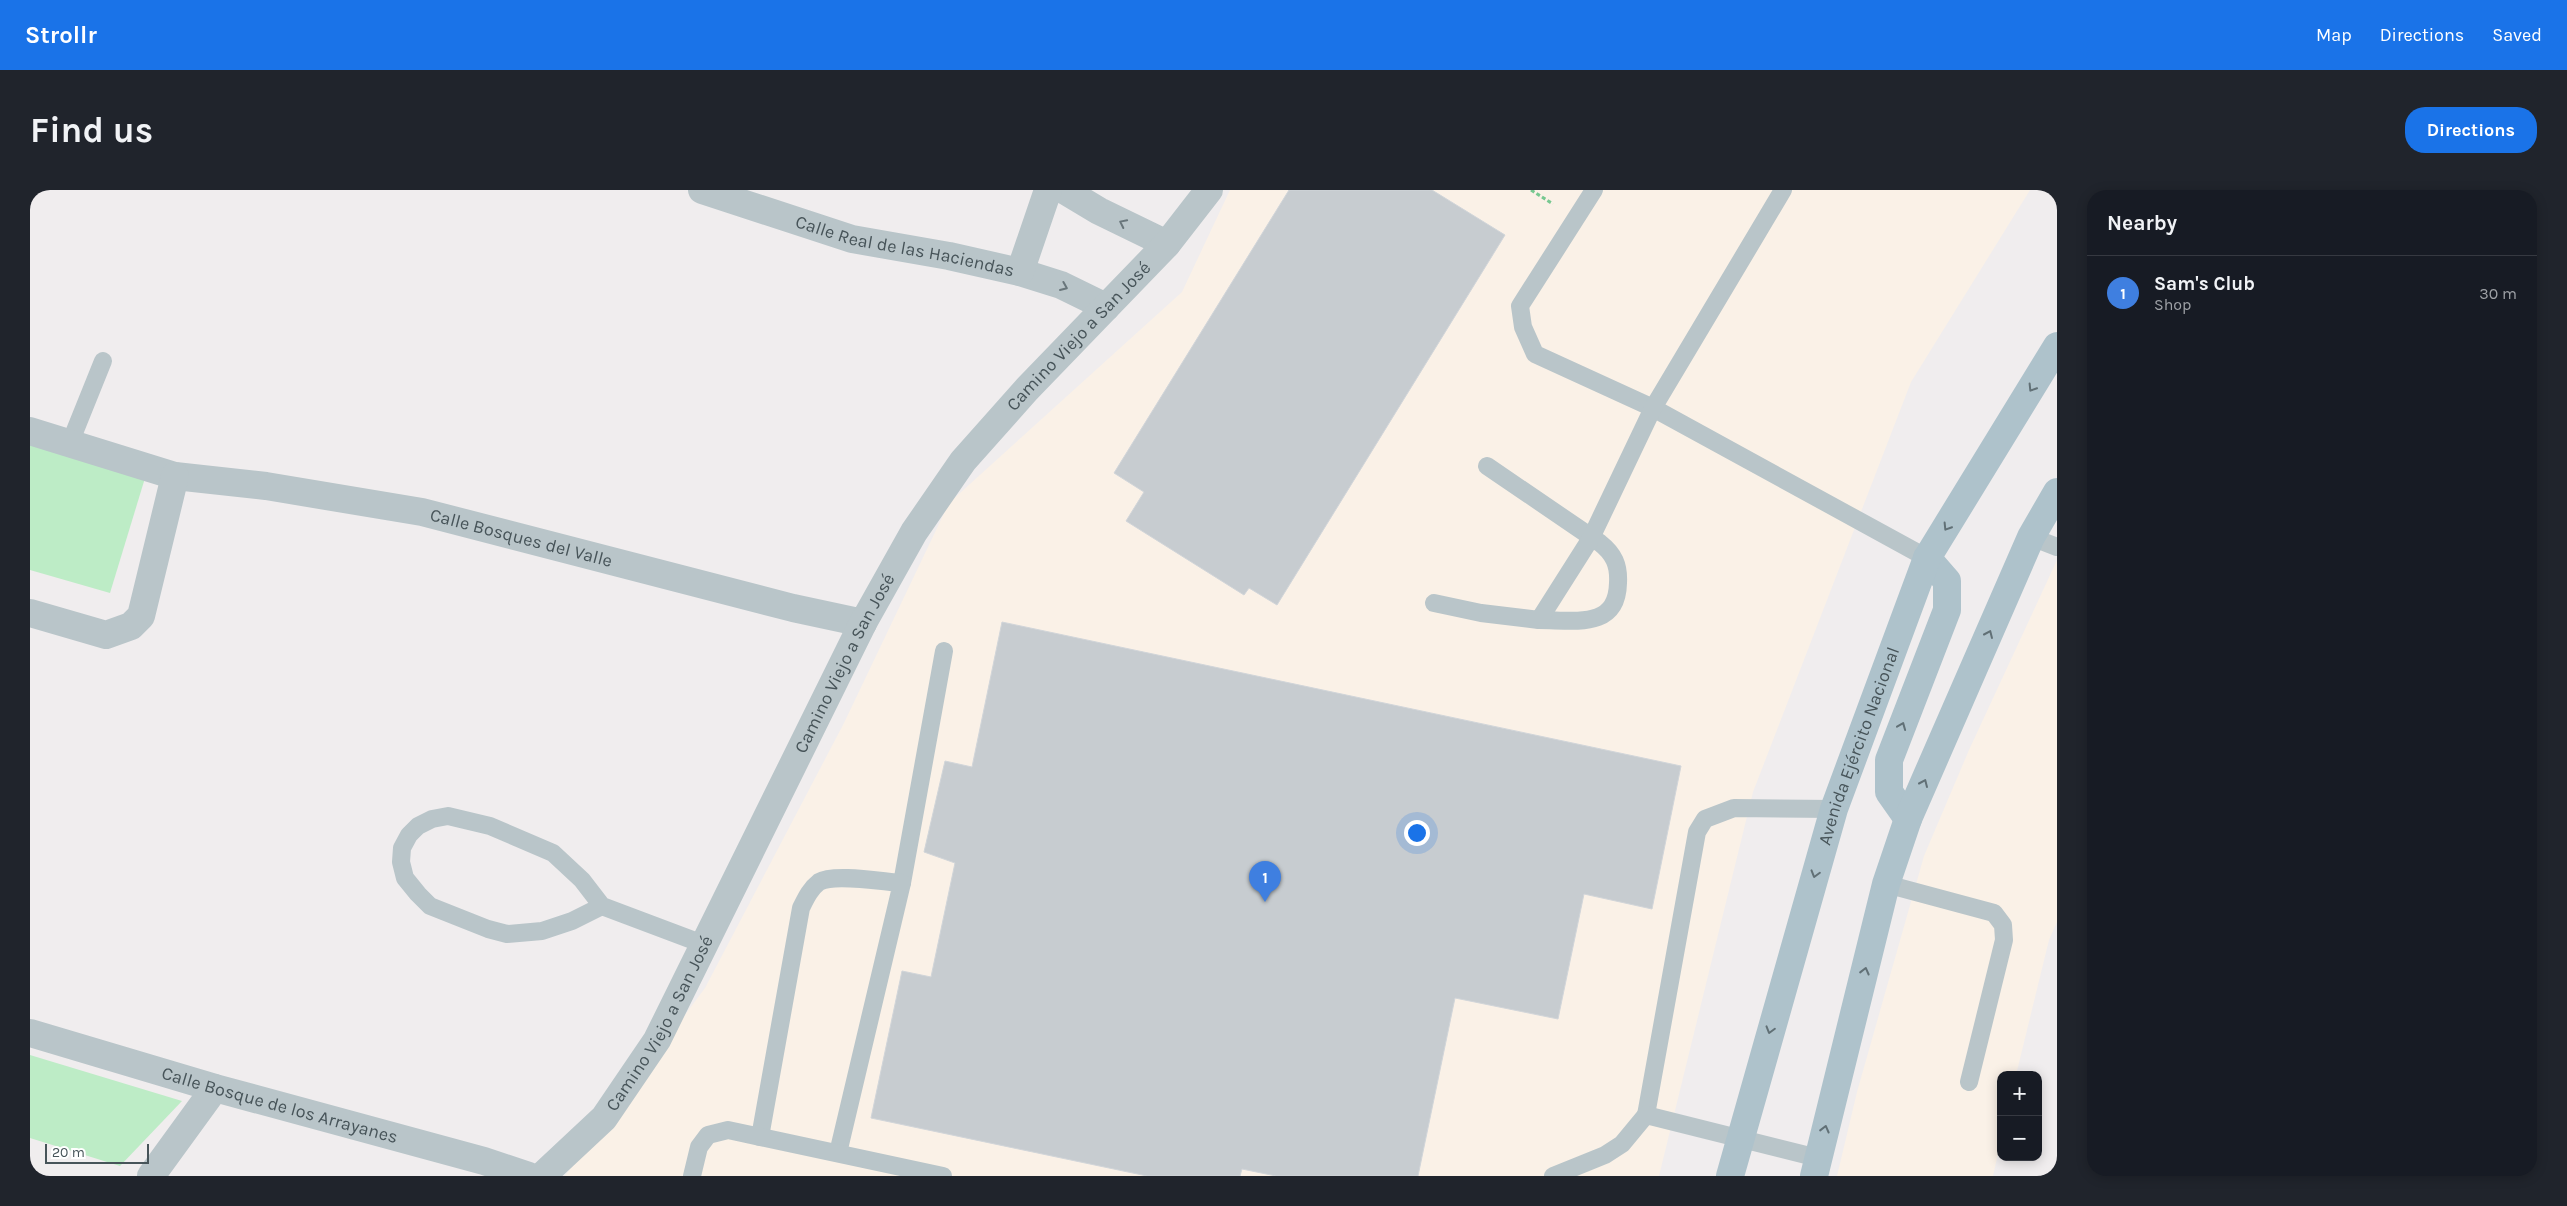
<!DOCTYPE html>
<html lang="en">
<head>
<meta charset="utf-8">
<style>
	body { margin:0; font-family:Karla,sans-serif; background:#20242c; color:#f1f3f6 }
	.controls { position:absolute; right:15px; bottom:15px; display:grid; overflow:hidden; border-radius:10px; box-shadow:0 2px 12px #0003 }
	.controls button { width:45px; height:45px; display:grid; place-items:center; padding:0; border:0; border-bottom:1px solid #363941; background:#171b24; color:#f1f3f6; font:25px sans-serif }
	.scale { position:absolute; left:15px; bottom:12px; width:104px; box-sizing:border-box; padding-left:5px; border:2px solid #475459; border-top:0; font-size:14px; line-height:18px; white-space:nowrap; color:#475459; -webkit-text-stroke:4px #fff; paint-order:stroke }
	.you { position:absolute; left:1386px; top:642px; width:18px; height:18px; margin:-12px; border:4px solid #fff; border-radius:50%; background:#1a73e8; box-shadow:0 0 0 8px #1a73e833 }
	.badge { display:grid; place-items:center; width:32px; height:32px; border-radius:50%; background:#1a73e8; color:#fff; font-size:16px; font-weight:700 }
	.pin { position:absolute; translate:-50% -41px; filter:drop-shadow(0 1px 2px #0008) }
	.pin::after { content:''; position:absolute; top:26px; width:18px; height:15px; background:inherit; clip-path:polygon(0 0,100% 0,50% 100%) }
	.list { margin:0; padding:0; list-style:none }
	h2 { display:flex; justify-content:space-between; align-items:center; height:65px; margin:0; padding:0 20px; font-size:21px }
	h2 small { font-size:16px; font-weight:400; color:#9ea1a6 }
	.list li { display:grid; grid-template-columns:32px 1fr auto; gap:15px; align-items:center; box-sizing:border-box; height:75px; padding:0 20px; border-top:1px solid #363941 }
	.list b { display:block; font-size:19px; white-space:nowrap }
	.list p { margin:0; font-size:16px; white-space:nowrap; color:#9ea1a6 }
	.list em { font-size:16px; font-style:normal; color:#9ea1a6 }
	.map { position:relative; flex:none; width:2027px; height:986px; overflow:hidden; border-radius:20px }
	header { display:flex; align-items:center; gap:30px; box-sizing:border-box; height:70px; padding:0 25px; background:#1a73e8; color:#fff }
	header strong { font-size:24px }
	nav { display:flex; gap:28px; margin-inline-start:auto; font-size:18px }
	.intro { display:flex; align-items:center; justify-content:space-between; box-sizing:border-box; height:120px; padding:0 30px }
	h1 { margin:0; font-size:35px }
	.button { padding:12px 22px; border-radius:20px; background:#1a73e8; color:#fff; font-size:18px; font-weight:700 }
	main { display:flex; gap:30px; padding:0 30px }
	aside { flex:1; background:#171b24; border-radius:20px; box-shadow:0 2px 12px #0003 }
	.map>svg:first-child { display:block }
</style>
</head>
<body>
<header>
<strong>Strollr</strong>
<nav><a>Map</a><a>Directions</a><a>Saved</a></nav>
</header>
<div class="intro"><h1>Find us</h1><a class="button">Directions</a></div>
<main>
<div class="map">
<svg width="2027" height="986" viewBox="0 0 2027 986">
	<rect width="100%" height="100%" fill="#f0edee"/>
	<!-- commercial -->
	<g fill="#faf1e7">
		<polygon points="1200,0 2000,0 1881,192 1723,602 1629,986 535,986 675,798 814,533 919,313 1152,102"/>
		<polygon points="2027,370 2027,732 2019,750 1986,885 1971,885 1971,950 1963,986 1807,986 1827,902 1894,666 1939,560"/>
	</g>
	<!-- green -->
	<g fill="#bdecc6">
		<polygon points="0,255 115,288 80,403 0,380"/>
		<polygon points="0,865 152,911 90,976 0,948"/>
	</g>
	<!-- building -->
	<g fill="#c7ccd0" stroke="#d1d5d9">
		<polygon points="1259,0 1402,0 1475,45 1247,415 1219,398 1214,405 1096,331 1114,302 1084,283"/>
		<polygon points="972,432 1651,576 1622,719 1554,704 1528,829 1425,808 1388,986 1246,986 1212,979 1210,986 1117,986 841,928 872,781 901,787 925,673 894,662 915,571 942,577"/>
	</g>
	<g fill="none" stroke-linecap="round" stroke-linejoin="round">
		<!-- path -->
		<polyline stroke="#77c891" stroke-width="3" stroke-dasharray="4 2.5" stroke-linecap="butt" points="1501,0 1523,14"/>
		<!-- service -->
		<g stroke="#b9c5c9" stroke-width="18">
			<polyline points="1564,0 1490,116 1493,137 1505,164 1623,218 1897,368"/>
			<polyline points="40,253 73,171"/>
			<path d="M1457,276L1570,353C1584,364 1589,375 1588,393C1587,440 1544,430 1509,430"/>
			<polyline points="2001,347 2027,357"/>
			<polyline points="1404,413 1451,423 1509,430 1561,348 1623,218 1753,0"/>
			<polyline points="872,693 914,461"/>
			<polyline points="1856,694 1964,723 1973,735 1974,750 1939,892"/>
			<polyline points="572,716 542,731 512,741 477,744 458,739 400,716 388,704 375,688 371,672 372,658 379,645 388,636 402,629 418,626 460,636 523,663 552,690 572,716 673,754"/>
			<polyline points="1616,925 1667,642 1675,629 1704,618 1804,619"/>
			<path d="M730,947L771,718C776,708 780,699 789,692C804,683 854,692 872,693L808,963"/>
			<polyline points="662,986 669,957 678,945 698,940 913,986"/>
			<polyline points="1523,986 1575,965 1592,954 1616,925 1788,968"/>
		</g>
		<!-- minor -->
		<g stroke="#b9c5c9" stroke-width="28">
			<path id="s1" d="M672,0L822,49L919,66L990,82L1031,95L1076,117"/>
			<polyline points="1034,0 1069,21 1137,54"/>
			<polyline points="990,82 1018,0"/>
			<path id="s2" d="M0,241L145,286L236,296L392,322L763,418L833,433"/>
			<polyline points="0,423 76,445 101,436 111,426 145,286"/>
			<path id="s3" d="M0,843L185,898L454,971L499,986"/>
			<polyline points="121,986 185,898"/>
		</g>
		<!-- tertiary -->
		<path stroke="#b9c5c9" stroke-width="28" id="s4" d="M512,986L574,928L627,850L833,433L884,342L933,271L997,199L1137,54L1179,0"/>
		<!-- primary -->
		<g stroke="#aec2cb" stroke-width="28">
			<polyline points="1878,629 1859,602 1859,570 1917,420 1917,391 1897,368"/>
			<path id="s5" d="M1700,986L1804,619L1897,368L2027,156"/>
			<polyline points="1784,986 1856,694 1878,629 2001,347 2027,302"/>
		</g>
	</g>
	<!-- one-way arrows -->
	<defs><path id="oneway-chevron" d="M-2-3.5L2.5 0L-2 3.5" fill="none" stroke-width="1.6" stroke-linecap="round" stroke-linejoin="round" transform="scale(1.25)"/></defs>
	<g stroke="#69767b">
		<use href="#oneway-chevron" transform="translate(1093 33) rotate(-154)"/>
		<use href="#oneway-chevron" transform="translate(1034 97) rotate(23)"/>
	</g>
	<g stroke="#617076">
		<use href="#oneway-chevron" transform="translate(2002 198) rotate(122)"/>
		<use href="#oneway-chevron" transform="translate(1917 337) rotate(122)"/>
		<use href="#oneway-chevron" transform="translate(1959 444) rotate(-66)"/>
		<use href="#oneway-chevron" transform="translate(1872 536) rotate(-68)"/>
		<use href="#oneway-chevron" transform="translate(1894 593) rotate(-66)"/>
		<use href="#oneway-chevron" transform="translate(1785 684) rotate(106)"/>
		<use href="#oneway-chevron" transform="translate(1835 781) rotate(-76)"/>
		<use href="#oneway-chevron" transform="translate(1740 840) rotate(106)"/>
		<use href="#oneway-chevron" transform="translate(1795 939) rotate(-76)"/>
	</g>
	<g text-anchor="middle" dominant-baseline="central" stroke-width="5" stroke-linejoin="round" paint-order="stroke">
		<!-- street labels -->
		<g font-size="18" fill="#475459" stroke="#fff">
			<text stroke="none"><textPath href="#s1" startOffset="211">Calle Real de las Haciendas</textPath></text>
			<text stroke="none"><textPath href="#s4" startOffset="1005">Camino Viejo a San José</textPath></text>
			<text stroke="none"><textPath href="#s2" startOffset="504">Calle Bosques del Valle</textPath></text>
			<text stroke="none"><textPath href="#s4" startOffset="600">Camino Viejo a San José</textPath></text>
			<text stroke="none"><textPath href="#s5" startOffset="449">Avenida Ejército Nacional</textPath></text>
			<text stroke="none"><textPath href="#s4" startOffset="195">Camino Viejo a San José</textPath></text>
			<text stroke="none"><textPath href="#s3" startOffset="260">Calle Bosque de los Arrayanes</textPath></text>
		</g>
	</g>
</svg>
<div class="controls">
<button>+</button>
<button>−</button>
</div>
<div class="scale">20 m</div>
<div class="you"></div>
<div class="pin badge" style="left:1235px;top:712px;background:#3f7fe0">1</div>
</div>
<aside>
<h2>Nearby<small></small></h2>
<ul class="list">
<li><span class="badge" style="background:#3f7fe0">1</span><div><b>Sam's Club</b><p>Shop</p></div><em>30 m</em></li>
</ul>
</aside>
</main>
</body>
</html>
